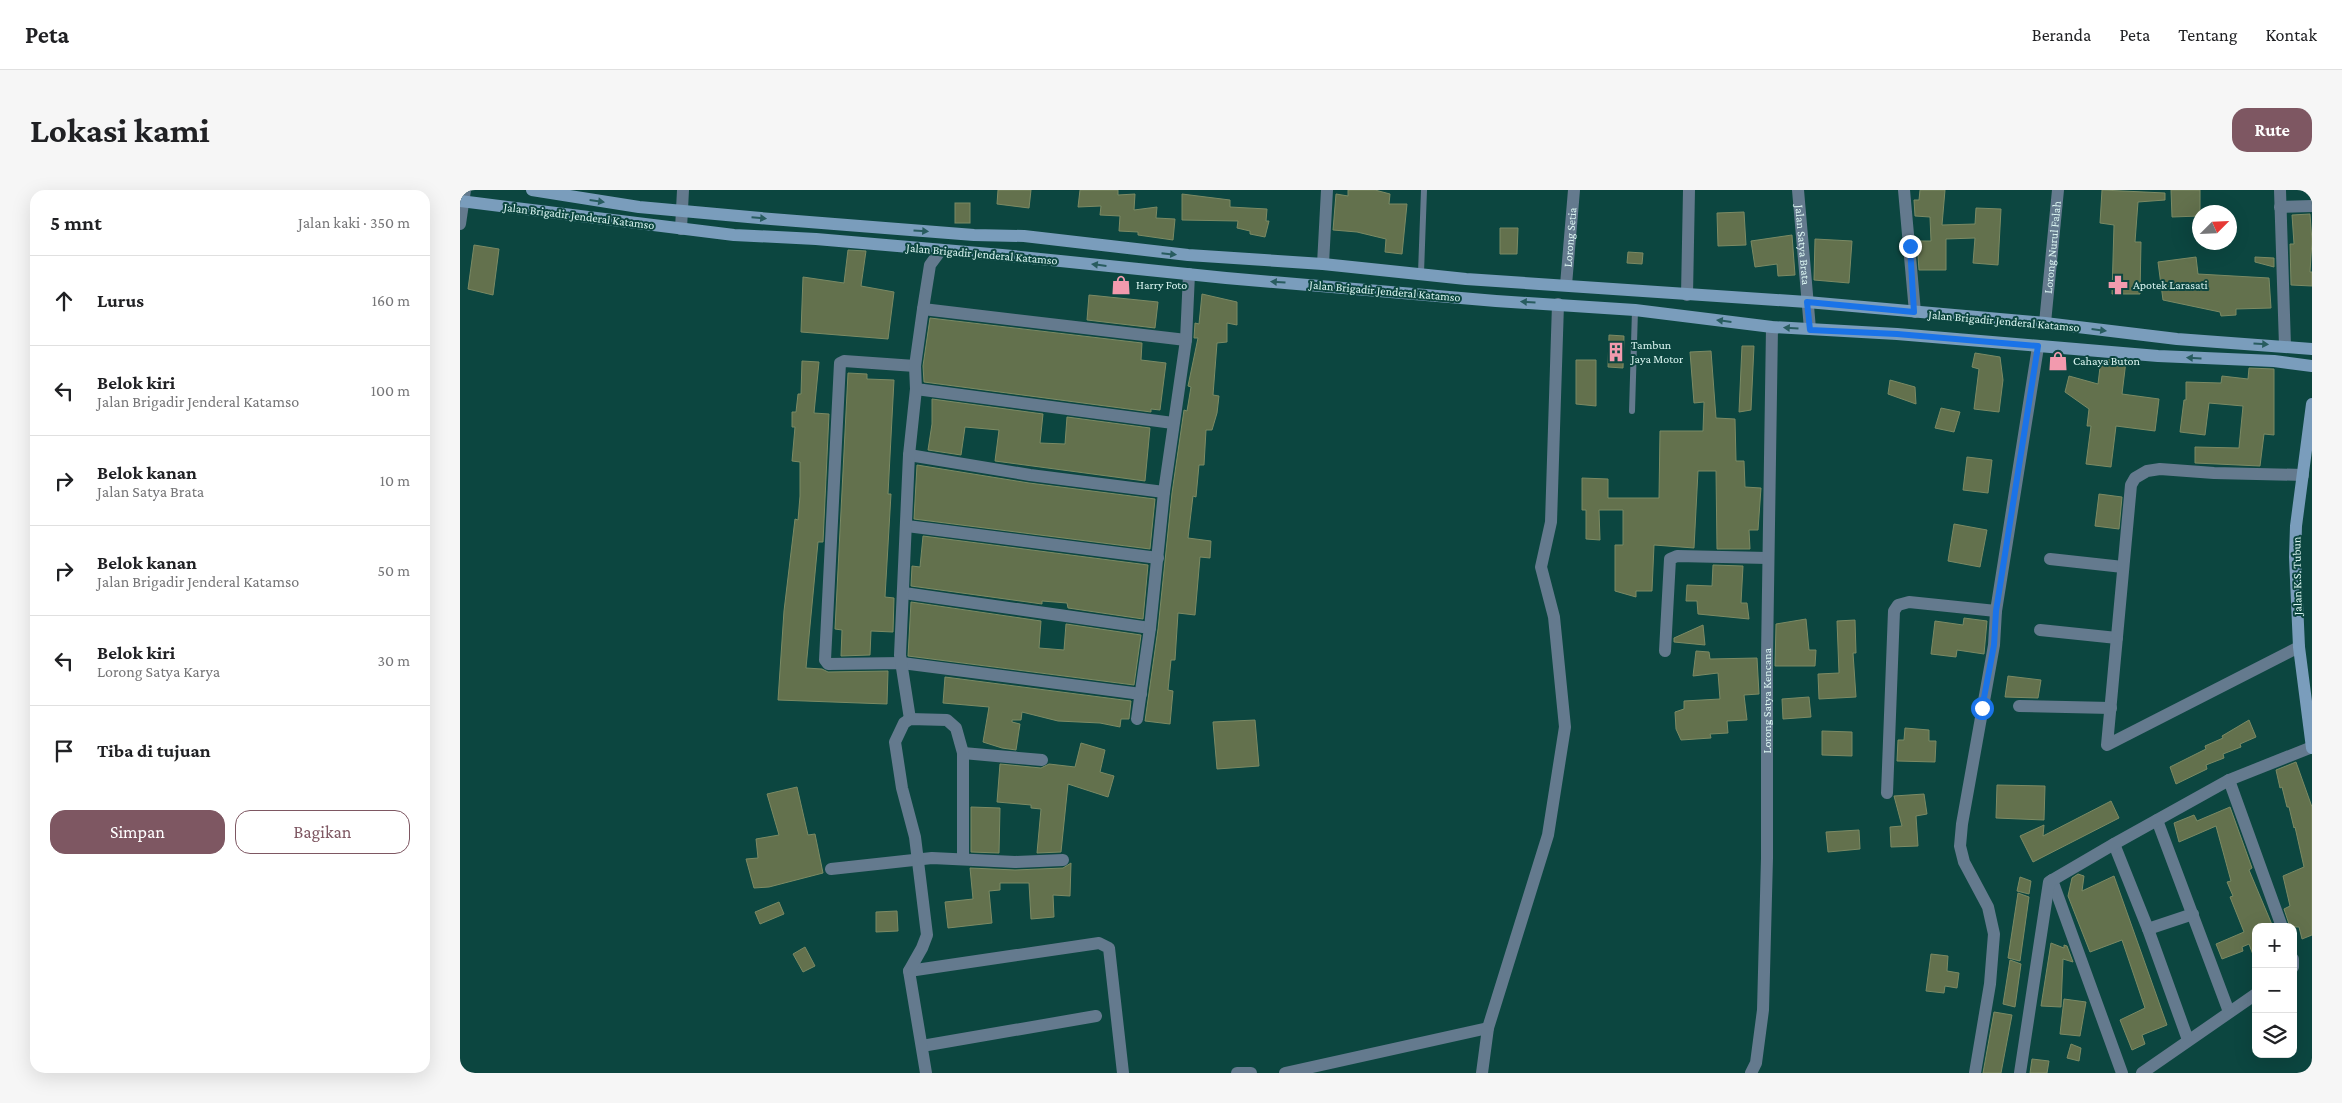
<!DOCTYPE html>
<html lang="id">
<head>
<meta charset="utf-8">
<style>
	body { margin:0; font-family:"Crimson Pro",serif; background:#f6f6f6; color:#202124 }
	.controls { position:absolute; right:15px; bottom:15px; display:grid; overflow:hidden; border-radius:10px; box-shadow:0 5px 20px #0002 }
	.controls button { width:45px; height:45px; display:grid; place-items:center; padding:0; border:0; border-bottom:1px solid #e0e0e0; background:#fff; color:#202124; font:25px sans-serif }
	.compass { position:absolute; left:1732px; top:15px; width:45px; height:45px; border-radius:50%; background:#fff; box-shadow:0 5px 20px #0002; rotate:66deg }
	.stop { position:absolute; width:15px; height:15px; margin:-11px; border:4px solid #1a73e8; border-radius:50%; background:#fff }
	.stop.end { background:#1a73e8; border-color:#fff; box-shadow:0 1px 5px #0008 }
	.list { margin:0; padding:0; list-style:none }
	h2 { display:flex; justify-content:space-between; align-items:center; height:65px; margin:0; padding:0 20px; font-size:21px }
	h2 small { font-size:16px; font-weight:400; color:#757577 }
	.list li { display:grid; grid-template-columns:32px 1fr auto; gap:15px; align-items:center; box-sizing:border-box; height:90px; padding:0 20px; border-top:1px solid #e0e0e0 }
	.list b { display:block; font-size:19px; white-space:nowrap }
	.list p { margin:0; font-size:16px; white-space:nowrap; color:#757577 }
	.list em { font-size:16px; font-style:normal; color:#757577 }
	.actions { display:flex; gap:10px; padding:15px 20px }
	.actions a { flex:1; padding:11px 0; border:1px solid #7e5762; border-radius:15px; text-align:center; font-size:18px; color:#7e5762 }
	.actions .main { background:#7e5762; color:#fff }
	.icon { flex:none; width:28px; height:28px; fill:none; stroke:currentColor; stroke-width:2; stroke-linecap:round; stroke-linejoin:round }
	.map { position:relative; flex:none; width:1852px; height:883px; overflow:hidden; border-radius:15px }
	header { display:flex; align-items:center; gap:30px; box-sizing:border-box; height:70px; padding:0 25px; background:#fff; border-bottom:1px solid #e0e0e0 }
	header strong { font-size:24px }
	nav { display:flex; gap:28px; margin-inline-start:auto; font-size:18px }
	.intro { display:flex; align-items:center; justify-content:space-between; box-sizing:border-box; height:120px; padding:0 30px }
	h1 { margin:0; font-size:35px }
	.button { padding:12px 22px; border-radius:15px; background:#7e5762; color:#fff; font-size:18px; font-weight:700 }
	main { display:flex; gap:30px; padding:0 30px }
	aside { flex:1; background:#fff; border-radius:15px; box-shadow:0 5px 20px #0002 }
	.map>svg:first-child { display:block }
</style>
</head>
<body>
<header>
<strong>Peta</strong>
<nav><a>Beranda</a><a>Peta</a><a>Tentang</a><a>Kontak</a></nav>
</header>
<div class="intro"><h1>Lokasi kami</h1><a class="button">Rute</a></div>
<main>
<aside>
<h2>5 mnt<small>Jalan kaki · 350 m</small></h2>
<ul class="list">
<li><svg class="icon" aria-label="ahead" viewBox="0 0 24 24"><path d="M12 20V5M6 11l6-6 6 6"/></svg><div><b>Lurus</b></div><em>160 m</em></li>
<li><svg class="icon" aria-label="left" viewBox="0 0 24 24"><path d="M17 20v-9H6M10 6l-5 5 5 5"/></svg><div><b>Belok kiri</b><p>Jalan Brigadir Jenderal Katamso</p></div><em>100 m</em></li>
<li><svg class="icon" aria-label="right" viewBox="0 0 24 24"><path d="M7 20v-9h11M14 6l5 5-5 5"/></svg><div><b>Belok kanan</b><p>Jalan Satya Brata</p></div><em>10 m</em></li>
<li><svg class="icon" aria-label="right" viewBox="0 0 24 24"><path d="M7 20v-9h11M14 6l5 5-5 5"/></svg><div><b>Belok kanan</b><p>Jalan Brigadir Jenderal Katamso</p></div><em>50 m</em></li>
<li><svg class="icon" aria-label="left" viewBox="0 0 24 24"><path d="M17 20v-9H6M10 6l-5 5 5 5"/></svg><div><b>Belok kiri</b><p>Lorong Satya Karya</p></div><em>30 m</em></li>
<li><svg class="icon" aria-label="arrive" viewBox="0 0 24 24"><path d="M6 21V4h12l-3 4 3 4H6"/></svg><div><b>Tiba di tujuan</b></div></li>
</ul>
<div class="actions"><a class="main">Simpan</a><a>Bagikan</a></div>
</aside>
<div class="map">
<svg width="1852" height="883" viewBox="0 0 1852 883">
	<rect width="100%" height="100%" fill="#0c4640"/>
	<!-- building -->
	<g fill="#63714d" stroke="#7b8a64">
		<polygon points="538,0 571,0 569,18 537,14"/>
		<polygon points="620,0 658,0 658,5 675,4 674,20 697,17 696,28 715,29 713,50 678,45 678,42 659,41 660,26 640,25 641,16 618,17"/>
		<polygon points="888,0 915,0 930,4 929,14 947,14 942,64 925,62 926,49 897,42 873,40 876,4 888,6"/>
		<polygon points="1460,0 1485,0 1482,35 1515,34 1516,18 1541,19 1538,75 1513,73 1515,48 1486,49 1486,80 1459,80 1457,51 1471,51 1470,27 1455,26 1454,10 1459,10"/>
		<polygon points="1642,0 1705,3 1705,10 1678,12 1675,52 1681,52 1680,104 1652,104 1654,35 1640,33"/>
		<polygon points="1711,0 1740,0 1740,26 1712,27"/>
		<polygon points="722,4 770,10 770,17 807,19 806,31 809,31 805,47 790,44 790,41 777,38 778,31 722,30"/>
		<rect x="495" y="13" width="15" height="20"/>
		<polygon points="1284,22 1286,55 1258,56 1257,23"/>
		<polygon points="1850,24 1852,51 1850,82 1852,82 1852,96 1831,95 1830,54 1834,54 1832,25"/>
		<polygon points="1040,38 1058,38 1057,64 1040,64"/>
		<polygon points="1332,45 1335,85 1318,86 1317,74 1295,77 1291,51"/>
		<polygon points="1355,49 1392,51 1389,93 1354,90"/>
		<polygon points="14,55 39,59 33,105 8,99"/>
		<polygon points="388,60 406,61 401,96 434,102 428,149 341,142 343,87 384,93"/>
		<polygon points="1168,62 1183,63 1182,74 1167,73"/>
		<polygon points="1736,67 1738,84 1809,88 1811,118 1776,119 1776,125 1761,126 1760,122 1703,110 1698,72"/>
		<polygon points="1795,67 1814,68 1814,77 1795,72"/>
		<polygon points="742,104 777,112 777,135 767,133 767,152 757,153 753,205 759,206 757,223 752,240 746,240 744,275 739,275 736,307 733,306 728,348 751,351 750,368 740,367 735,425 718,423 715,470 711,470 708,500 713,501 710,534 685,531 698,439 712,303 724,220 727,221 731,197 728,196 738,148 734,148 735,133 739,134"/>
		<polygon points="629,105 698,112 695,138 627,130"/>
		<polygon points="470,128 682,153 681,170 706,173 700,220 691,219 691,222 464,192 463,176"/>
		<polygon points="1149,145 1164,146 1163,178 1148,177"/>
		<polygon points="1282,156 1294,156 1291,220 1279,222"/>
		<polygon points="1251,161 1256,228 1275,229 1276,271 1284,271 1285,297 1301,298 1298,340 1289,340 1290,359 1257,359 1256,281 1238,281 1234,358 1194,355 1192,401 1176,401 1176,407 1155,401 1155,355 1163,355 1163,320 1139,320 1140,350 1126,349 1126,320 1122,320 1122,288 1148,289 1148,308 1199,308 1200,241 1243,241 1244,212 1234,213 1230,162"/>
		<polygon points="1515,163 1540,167 1543,190 1539,222 1514,219 1519,179 1512,177"/>
		<polygon points="1641,169 1666,171 1662,204 1699,209 1695,241 1656,236 1651,277 1626,274 1631,236 1627,236 1629,219 1605,202 1609,186 1638,194"/>
		<polygon points="1116,170 1136,170 1136,216 1116,214"/>
		<polygon points="342,171 359,172 354,223 369,224 363,352 358,352 346,478 362,479 368,482 428,481 427,514 318,510 324,421 335,329 338,330 340,306 340,272 332,271 335,237 332,237 332,222 336,222 338,204 341,204"/>
		<polygon points="1789,178 1814,179 1814,245 1804,244 1800,276 1735,273 1735,257 1779,258 1783,216 1749,213 1745,245 1720,242 1724,210 1726,210 1726,192 1761,193 1762,186 1788,189"/>
		<polygon points="388,183 407,184 407,189 434,190 428,304 431,304 425,407 434,408 433,442 411,441 410,465 381,466 382,440 375,439"/>
		<polygon points="1430,190 1455,197 1456,214 1428,204"/>
		<polygon points="472,209 583,224 580,253 605,254 607,227 690,238 685,291 535,271 539,240 505,237 501,265 468,260 472,234"/>
		<polygon points="1481,218 1500,222 1494,242 1475,238"/>
		<polygon points="1507,267 1532,270 1528,303 1503,300"/>
		<polygon points="457,275 569,293 695,309 690,359 454,329"/>
		<polygon points="1639,304 1662,307 1659,339 1635,336"/>
		<polygon points="1494,334 1527,340 1520,377 1488,371"/>
		<polygon points="463,346 688,375 683,429 608,418 607,413 582,411 582,414 451,396 452,376 460,377"/>
		<polygon points="1253,375 1283,376 1281,413 1287,413 1289,429 1238,424 1237,411 1226,411 1227,395 1252,396"/>
		<polygon points="451,412 581,431 579,458 604,460 606,434 681,445 674,495 448,466"/>
		<polygon points="1504,428 1527,431 1524,464 1497,460 1496,467 1471,464 1475,431 1503,435"/>
		<polygon points="1346,429 1349,460 1356,460 1355,476 1315,476 1316,434"/>
		<polygon points="1395,430 1396,463 1393,463 1396,507 1359,509 1358,484 1379,483 1377,431"/>
		<polygon points="1243,435 1245,455 1214,452 1214,448"/>
		<polygon points="1236,461 1249,462 1250,469 1297,468 1299,504 1284,505 1287,530 1267,531 1268,543 1250,544 1251,548 1221,550 1216,539 1215,522 1224,519 1224,511 1260,509 1258,483 1233,486"/>
		<polygon points="1548,486 1581,490 1578,508 1545,507"/>
		<polygon points="485,487 671,511 669,529 661,529 660,537 640,533 598,531 562,522 561,530 552,530 552,532 560,534 556,560 542,558 523,552 529,517 483,513"/>
		<polygon points="1349,507 1351,527 1323,529 1322,509"/>
		<polygon points="795,530 799,576 757,579 753,532"/>
		<polygon points="1789,530 1796,547 1780,554 1781,557 1763,564 1764,568 1746,575 1747,579 1716,594 1710,577 1746,559 1745,556 1763,548 1762,546"/>
		<polygon points="1445,538 1469,540 1469,551 1476,551 1475,572 1437,571 1438,550 1444,550"/>
		<polygon points="1362,541 1392,542 1392,566 1362,565"/>
		<polygon points="621,553 645,560 640,582 654,586 648,607 608,594 601,662 577,663 581,619 571,618 571,615 537,612 540,574 581,578 589,574 615,577"/>
		<polygon points="1836,572 1852,617 1852,745 1842,749 1839,737 1830,737 1824,719 1830,716 1823,686 1844,677 1835,637 1834,638 1829,617 1827,617 1822,597 1820,598 1816,580"/>
		<polygon points="1537,595 1585,596 1584,630 1536,628"/>
		<polygon points="337,597 348,645 355,644 363,683 309,697 294,698 286,669 298,668 296,649 319,645 307,604"/>
		<polygon points="1464,604 1467,624 1456,626 1458,656 1431,657 1430,637 1442,636 1434,606"/>
		<polygon points="1651,611 1659,628 1573,672 1560,646 1584,635 1583,646"/>
		<polygon points="511,617 540,618 539,663 511,662"/>
		<polygon points="1770,617 1792,678 1789,680 1813,737 1796,737 1795,770 1789,754 1782,757 1783,761 1762,769 1756,754 1784,742 1770,707 1773,706 1767,692 1771,691 1756,636 1719,652 1714,633 1734,625 1737,631"/>
		<polygon points="1399,640 1400,659 1368,662 1366,642"/>
		<polygon points="611,673 610,706 593,705 594,727 571,729 569,693 540,693 540,700 529,701 532,733 488,738 485,712 513,709 510,678 555,680 603,678"/>
		<polygon points="1618,684 1624,686 1622,701 1654,686 1707,835 1682,845 1685,854 1672,860 1660,830 1685,818 1662,750 1630,762 1608,706 1612,688"/>
		<polygon points="1560,687 1571,691 1569,704 1557,701"/>
		<polygon points="1558,703 1569,707 1560,771 1548,768"/>
		<polygon points="319,712 324,724 300,734 295,722"/>
		<polygon points="437,721 438,741 416,742 416,722"/>
		<polygon points="1591,753 1604,758 1604,755 1607,756 1613,772 1603,769 1601,817 1581,816"/>
		<polygon points="345,757 355,776 343,782 333,764"/>
		<polygon points="1471,764 1488,766 1487,781 1499,783 1497,798 1485,796 1484,803 1466,801"/>
		<polygon points="1550,770 1561,774 1555,817 1543,814"/>
		<polygon points="1604,809 1626,812 1620,846 1600,844"/>
		<polygon points="1534,822 1552,825 1541,883 1523,883"/>
		<polygon points="1611,854 1621,858 1619,871 1607,868"/>
		<polygon points="1572,869 1589,871 1587,883 1570,883"/>
	</g>
	<g fill="none" stroke-linecap="round" stroke-linejoin="round">
		<!-- lane -->
		<g stroke="#647a8e" stroke-width="6">
			<polyline points="961,83 964,0"/>
			<polyline points="1172,221 1175,120"/>
		</g>
		<!-- street -->
		<g stroke="#647a8e" stroke-width="12">
			<path id="s1" d="M1338,0L1350,139"/>
			<polyline points="1444,0 1455,122"/>
			<polyline points="1820,0 1825,156"/>
			<polyline points="1820,17 1852,16"/>
			<polyline points="0,34 5,0"/>
			<polyline points="221,39 223,0"/>
			<polyline points="863,74 867,0"/>
			<path id="s2" d="M1106,95L1114,0"/>
			<polyline points="1227,105 1229,0"/>
			<polyline points="463,119 726,150"/>
			<path id="s3" d="M1585,133L1598,0"/>
			<polyline points="455,176 384,171 380,173 365,470 368,474 442,473 681,504"/>
			<polyline points="456,199 713,233"/>
			<polyline points="449,265 570,285 704,302"/>
			<polyline points="447,336 698,368"/>
			<polyline points="1590,369 1663,377"/>
			<polyline points="444,403 690,438"/>
			<polyline points="1580,440 1657,448"/>
			<polyline points="1839,457 1647,555 1671,295 1675,288 1687,281 1700,279 1754,283 1843,285"/>
			<polyline points="1205,461 1210,369 1217,366 1308,368"/>
			<polyline points="1559,516 1651,518"/>
			<polyline points="450,529 440,465 449,265 456,199 455,176 463,119 470,75 481,60"/>
			<polyline points="677,529 690,438 704,302 726,150 729,84"/>
			<polyline points="503,563 582,570"/>
			<polyline points="1769,590 1822,737"/>
			<polyline points="1427,603 1434,421 1438,415 1449,412 1536,421"/>
			<polyline points="1697,630 1769,822"/>
			<polyline points="1654,654 1688,739 1728,850"/>
			<polyline points="371,679 472,668 555,672 603,670"/>
			<polyline points="1592,690 1662,883"/>
			<polyline points="1688,739 1733,724"/>
			<polyline points="1833,769 1833,777"/>
			<polyline points="449,781 639,753 649,758 663,883"/>
			<polyline points="462,856 636,826"/>
			<polyline points="466,883 449,781 462,758 467,745 455,647 442,598 435,552 444,533 450,529 487,530 496,538 503,563 503,668"/>
			<polyline points="777,883 791,883"/>
			<polyline points="825,883 1028,838"/>
			<polyline points="1022,883 1028,838 1088,645 1105,537 1094,427 1081,377 1091,332 1098,114"/>
			<path id="s4" d="M1291,883L1296,873L1303,820L1307,668V466L1312,137"/>
			<polyline points="1515,883 1530,794 1534,744 1528,717 1504,672 1500,656 1502,634 1534,455 1536,421 1578,157"/>
			<polyline points="1560,883 1589,692 1654,654 1769,590 1852,557"/>
			<polyline points="1682,883 1796,804"/>
		</g>
		<!-- secondary -->
		<g stroke="#7a9dbc" stroke-width="12">
			<polyline points="72,0 179,17 311,29 514,45 564,46 728,65 863,74 1006,89 1347,112 1585,133 1717,149 1852,159"/>
			<polyline points="0,11 274,45 356,49 542,65 766,88 1036,111 1175,120 1312,137 1437,144 1698,166 1814,171 1852,176"/>
			<polyline points="1852,214 1836,336 1835,367 1839,457 1852,558"/>
		</g>
	</g>
	<!-- one-way arrows -->
	<defs><path id="oneway-solid" d="M-6-.8H1V-3.2L6.5 0L1 3.2V.8H-6Z" transform="scale(1.25)"/></defs>
	<g fill="#285c5f">
		<use href="#oneway-solid" transform="translate(137 11) rotate(8)"/>
		<use href="#oneway-solid" transform="translate(299 28) rotate(5)"/>
		<use href="#oneway-solid" transform="translate(461 41) rotate(4)"/>
		<use href="#oneway-solid" transform="translate(709 64) rotate(6)"/>
		<use href="#oneway-solid" transform="translate(639 75) rotate(-173)"/>
		<use href="#oneway-solid" transform="translate(818 92) rotate(-176)"/>
		<use href="#oneway-solid" transform="translate(1068 112) rotate(-177)"/>
		<use href="#oneway-solid" transform="translate(1264 131) rotate(-173)"/>
		<use href="#oneway-solid" transform="translate(1331 138) rotate(-176)"/>
		<use href="#oneway-solid" transform="translate(1639 140) rotate(7)"/>
		<use href="#oneway-solid" transform="translate(1801 154) rotate(3)"/>
		<use href="#oneway-solid" transform="translate(1734 168) rotate(-177)"/>
	</g>
	<g fill="none" stroke-linecap="round" stroke-linejoin="round">
		<!-- route -->
		<polyline stroke="#1a73e8" stroke-width="6" points="1450,56 1454,122 1347,112 1350,140 1437,144 1578,156 1536,421 1534,455 1522,518"/>
	</g>
	<!-- icons -->
	<defs>
		<symbol id="shop-bare" viewBox="-9 -9 18 18"><path d="M-5-2.5h2.3a2.7 3.5 0 0 1 5.4 0H5L5.5 6h-11ZM-1.5-2.5h3a1.5 2.3 0 0 0-3 0Z" fill="#f29aae" stroke="#0c4640" stroke-width="2.5" paint-order="stroke"/></symbol>
		<symbol id="pharmacy-bare" viewBox="-9 -9 18 18"><path d="M-2-6h4v4h4v4h-4v4h-4v-4h-4v-4h4Z" fill="#f29aae" stroke="#0c4640" stroke-width="2.5" paint-order="stroke"/></symbol>
		<symbol id="building-bare" viewBox="-9 -9 18 18"><path d="M-4-6H4V6H1V3H-1V6H-4ZM-2.5-4.3h1.7v1.8h-1.7ZM.8-4.3h1.7v1.8H.8ZM-2.5-1h1.7V.8h-1.7ZM.8-1h1.7V.8H.8Z" fill="#f29aae" stroke="#0c4640" stroke-width="2.5" paint-order="stroke"/></symbol>
	</defs>
	<g fill-rule="evenodd">
		<use href="#shop-bare" x="647" y="81" width="28" height="28"/>
		<use href="#pharmacy-bare" x="1644" y="81" width="28" height="28"/>
		<use href="#building-bare" x="1142" y="148" width="28" height="28"/>
		<use href="#shop-bare" x="1584" y="157" width="28" height="28"/>
	</g>
	<g text-anchor="middle" dominant-baseline="central" stroke-width="4" stroke-linejoin="round" paint-order="stroke">
		<!-- street labels -->
		<g font-size="12" fill="#dbf6f2" stroke="#0c4640">
			<text transform="translate(119 26) rotate(7)">Jalan Brigadir Jenderal Katamso</text>
			<text stroke="none"><textPath href="#s2" startOffset="48">Lorong Setia</textPath></text>
			<text stroke="none"><textPath href="#s1" startOffset="55">Jalan Satya Brata</textPath></text>
			<text stroke="none"><textPath href="#s3" startOffset="76">Lorong Nurul Falah</textPath></text>
			<text transform="translate(522 64) rotate(5)">Jalan Brigadir Jenderal Katamso</text>
			<text transform="translate(925 101) rotate(5)">Jalan Brigadir Jenderal Katamso</text>
			<text transform="translate(1544 131) rotate(5)">Jalan Brigadir Jenderal Katamso</text>
			<text transform="translate(1837 386) rotate(-91)">Jalan K.S. Tubun</text>
			<text stroke="none"><textPath href="#s4" startOffset="374">Lorong Satya Kencana</textPath></text>
		</g>
		<!-- poi labels -->
		<g font-size="12" fill="#dbf6f2" stroke="#0c4640" text-anchor="start">
			<text x="676" y="95">Harry Foto</text>
			<text x="1673" y="95">Apotek Larasati</text>
			<text x="1171" y="155">Tambun<tspan x="1171" dy="14">Jaya Motor</tspan></text>
			<text x="1613" y="171">Cahaya Buton</text>
		</g>
	</g>
</svg>
<div class="controls">
<button>+</button>
<button>−</button>
<button><svg class="icon" aria-label="layers" viewBox="0 0 24 24"><path d="M12 4l9 5-9 5-9-5zM3 14l9 5 9-5"/></svg></button>
</div>
<svg class="compass" viewBox="-18 -18 36 36"><path d="M0-13l5 13h-10z" fill="#e53935"/><path d="M0 13l5-13h-10z" fill="#757577"/></svg>
<div class="stop" style="left:1522px;top:518px"></div>
<div class="stop end" style="left:1450px;top:56px"></div>
</div>
</main>
</body>
</html>
